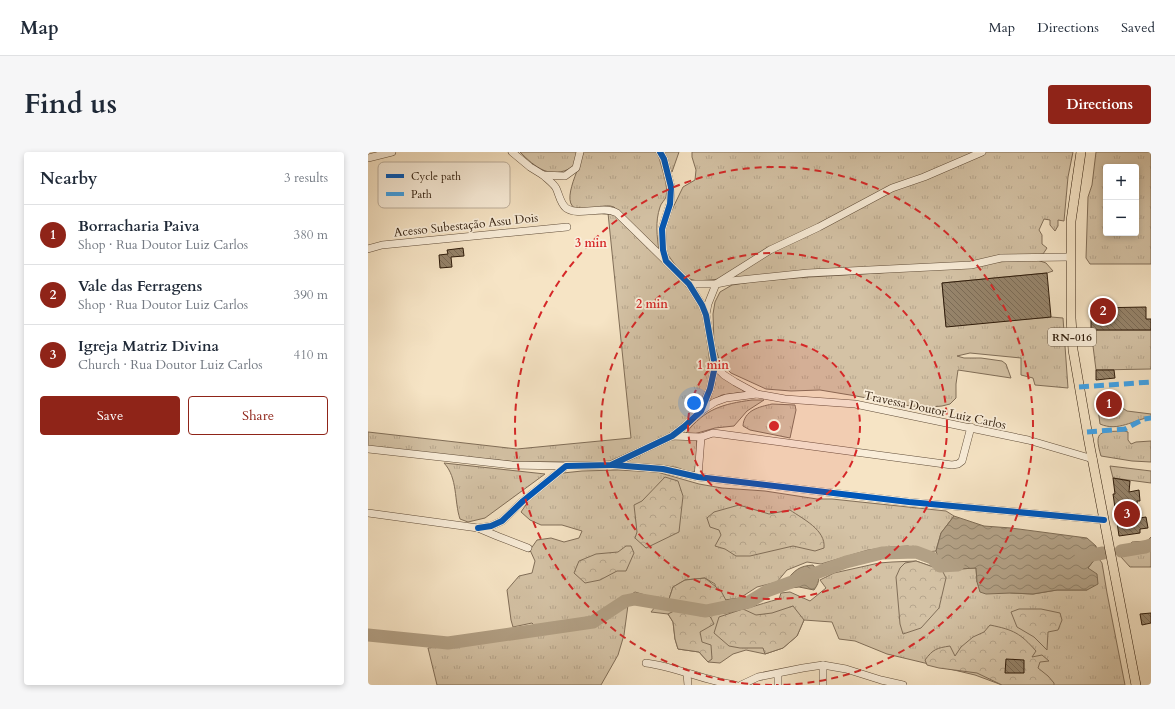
<!DOCTYPE html>
<html lang="en">
<head>
<meta charset="utf-8">
<style>
	body { margin:0; font-family:Cardo,serif; background:#f6f6f7; color:#1f2937 }
	.controls { position:absolute; right:12px; top:12px; display:grid; overflow:hidden; border-radius:4px; box-shadow:0 2px 6px #0003 }
	.controls button { width:36px; height:36px; display:grid; place-items:center; padding:0; border:0; border-bottom:1px solid #e0e1e3; background:#fff; color:#1f2937; font:20px sans-serif }
	.you { position:absolute; left:326px; top:251px; width:14px; height:14px; margin:-10px; border:3px solid #fff; border-radius:50%; background:#1a73e8; box-shadow:0 0 0 6px #1a73e833 }
	.badge { display:grid; place-items:center; width:26px; height:26px; border-radius:50%; background:#8f2418; color:#fff; font-size:13px; font-weight:700 }
	.pin { position:absolute; translate:-50% -50%; border:2px solid #fff; box-shadow:0 1px 4px #0006 }
	.list { margin:0; padding:0; list-style:none }
	h2 { display:flex; justify-content:space-between; align-items:center; height:52px; margin:0; padding:0 16px; font-size:17px }
	h2 small { font-size:13px; font-weight:400; color:#747a83 }
	.list li { display:grid; grid-template-columns:26px 1fr auto; gap:12px; align-items:center; box-sizing:border-box; height:60px; padding:0 16px; border-top:1px solid #e0e1e3 }
	.list b { display:block; font-size:15px; white-space:nowrap }
	.list p { margin:0; font-size:13px; white-space:nowrap; color:#747a83 }
	.list em { font-size:13px; font-style:normal; color:#747a83 }
	.actions { display:flex; gap:8px; padding:12px 16px }
	.actions a { flex:1; padding:9px 0; border:1px solid #8f2418; border-radius:4px; text-align:center; font-size:14px; color:#8f2418 }
	.actions .main { background:#8f2418; color:#fff }
	.map { position:relative; flex:none; width:783px; height:533px; overflow:hidden; border-radius:4px }
	header { display:flex; align-items:center; gap:24px; box-sizing:border-box; height:56px; padding:0 20px; background:#fff; border-bottom:1px solid #e0e1e3 }
	header strong { font-size:19px }
	nav { display:flex; gap:22px; margin-inline-start:auto; font-size:14px }
	.intro { display:flex; align-items:center; justify-content:space-between; box-sizing:border-box; height:96px; padding:0 24px }
	h1 { margin:0; font-size:28px }
	.button { padding:10px 18px; border-radius:4px; background:#8f2418; color:#fff; font-size:14px; font-weight:700 }
	main { display:flex; gap:24px; padding:0 24px }
	aside { flex:1; background:#fff; border-radius:4px; box-shadow:0 2px 6px #0003 }
	.map>svg:first-child { display:block }
</style>
</head>
<body>
<header>
<strong>Map</strong>
<nav><a>Map</a><a>Directions</a><a>Saved</a></nav>
</header>
<div class="intro"><h1>Find us</h1><a class="button">Directions</a></div>
<main>
<aside>
<h2>Nearby<small>3 results</small></h2>
<ul class="list">
<li><span class="badge">1</span><div><b>Borracharia Paiva</b><p>Shop · Rua Doutor Luiz Carlos</p></div><em>380 m</em></li>
<li><span class="badge">2</span><div><b>Vale das Ferragens</b><p>Shop · Rua Doutor Luiz Carlos</p></div><em>390 m</em></li>
<li><span class="badge">3</span><div><b>Igreja Matriz Divina</b><p>Church · Rua Doutor Luiz Carlos</p></div><em>410 m</em></li>
</ul>
<div class="actions"><a class="main">Save</a><a>Share</a></div>
</aside>
<div class="map">
<svg width="783" height="533" viewBox="0 0 783 533">
	<defs>
		<pattern id="grass-tufts" width="24" height="20" patternUnits="userSpaceOnUse"><rect width="24" height="20" fill="#d4c2a5"/><path d="M3 7l-1-3M5 7V3M7 7l1-3M15 17l-1-3M17 17v-4M19 17l1-3" fill="none" stroke="#b6a68d"/></pattern>
		<pattern id="forest-crowns" width="20" height="18" patternUnits="userSpaceOnUse"><rect width="20" height="18" fill="#d4c2a5"/><path d="M2 6a3 3 0 1 1 6 0M12 15a3 3 0 1 1 6 0" fill="none" stroke="#b6a68d"/></pattern>
		<pattern id="water-waves" width="16" height="10" patternUnits="userSpaceOnUse"><rect width="16" height="10" fill="#b2a085"/><path d="M0 5q4-4 8 0t8 0" fill="none" stroke="#91826b"/></pattern>
		<pattern id="building-back-hatch" width="6" height="6" patternUnits="userSpaceOnUse"><rect width="6" height="6" fill="#96846b"/><path d="M-1 5l2 2M0 0l6 6M5-1l2 2" fill="none" stroke="#7b6b56"/></pattern>
	</defs>
	<rect width="100%" height="100%" fill="#f6e4c5"/>
	<filter id="stains"><feTurbulence type="fractalNoise" baseFrequency=".005" numOctaves="4"/><feColorMatrix values="0 0 0 0 .2 0 0 0 0 .09 0 0 0 0 .02 0 0 0 .5 -.17"/></filter>
	<radialGradient id="worn" r=".72"><stop offset=".6" stop-color="#630" stop-opacity="0"/><stop offset="1" stop-color="#630" stop-opacity=".3"/></radialGradient>
	<!-- grass -->
	<g fill="url(#grass-tufts)" stroke="#816e58" fill-rule="evenodd">
		<path d="M152,0H210L205,15C182,28 168,16 152,0Z"/>
		<path d="M215,0H288L291,5C293,15 301,34 298,45C297,48 293,51 292,55C287,70 289,84 291,99L246,55C236,51 226,58 215,58C186,58 214,14 215,0Z"/>
		<polygon points="293,0 311,0 304,20"/>
		<polygon points="324,0 705,0 700,25 696,69 690,68 690,74 687,79 682,73 682,68 676,67 671,78 674,83 674,92 679,96 675,102 603,111 365,126 329,129 318,126 310,117 298,100 296,84 299,68 315,35 327,28 328,18 324,5"/>
		<path d="M728,0H783V112H722L718,106L720,45L724,33ZM738,15H768V81H738Z"/>
		<polygon points="240,61 247,63 322,137 335,160 344,225 341,232 325,263 300,283 242,309 228,310 148,310 0,295 0,280 149,297 263,286"/>
		<polygon points="669,108 678,111 685,119 679,121 574,131 578,174 683,165 695,166 700,236 667,233 665,226 653,223 653,206 602,201 589,204 596,206 613,206 634,209 638,212 643,226 590,218 588,232 588,246 582,252 574,254 563,255 542,254 488,244 452,238 423,239 398,237 363,221 352,210 346,192 345,162 347,150 352,140 364,133 389,129 441,125 511,121 628,110"/>
		<polygon points="723,178 783,178 783,217 728,218"/>
		<polygon points="348,217 377,240 354,243 341,250 347,233"/>
		<path d="M384,248H396L379,259L366,274L347,276L326,282L318,281C337,257 354,252 384,248Z"/>
		<path d="M404,252L427,253L428,258L422,286L382,278L375,274C376,258 391,255 404,252Z"/>
		<path d="M753,255L759,259L783,262V265C765,268 750,280 732,272L730,257Z"/>
		<path d="M756,279L760,280V288L763,292L768,290L783,289V310L764,309L733,304C725,277 733,280 756,279Z"/>
		<path d="M312,287H328L329,291L328,319C320,322 314,316 306,315C290,312 272,312 256,311L303,288Z"/>
		<path d="M76,311L177,322L117,366L100,370L92,367C86,349 90,326 76,311Z"/>
		<polygon points="742,314 783,319 783,331 745,326"/>
		<polygon points="250,318 289,320 331,332 354,336 397,339 449,347 464,347 578,359 586,364 573,381 568,399 559,400 540,394 523,395 500,398 453,412 439,410 419,418 409,430 389,435 372,446 356,448 348,443 347,432 337,426 317,428 305,435 300,450 267,440 226,467 176,474 167,474 164,471 145,475 143,468 139,438 151,424 164,421 167,409 162,398 169,388 183,386 196,390 211,386 214,379 194,373 173,373 162,368 153,360 164,344 188,325 195,321 214,319"/>
		<polygon points="783,385 783,415 762,415 753,405 753,401 764,390 779,389"/>
		<path d="M729,404L734,411L739,441L757,533H634L607,523L519,502L487,489L471,487L464,470L436,468L429,484L415,496L397,502L378,498L365,502L352,511L340,510L331,500L310,497L307,487L305,470L300,462L283,460L287,455C307,458 328,463 348,462C369,461 391,452 411,447L413,441L422,440L442,449L458,436L452,428L466,421L511,411L524,410L548,409L574,418L608,416L609,430L643,441L665,442L689,438H719L720,416Z"/>
		<polygon points="260,453 256,483 250,503 233,533 69,533 60,496 227,473"/>
	</g>
	<!-- forest -->
	<g fill="url(#forest-crowns)" stroke="#816e58">
		<polygon points="297,325 310,329 315,344 311,380 278,396 267,386 269,380 266,353 274,349"/>
		<path d="M371,353L401,362L422,358C435,367 458,378 456,396L447,399L425,394L382,404H368L357,397L347,394L353,383L351,378L342,375L339,366L346,360Z"/>
		<polygon points="258,394 263,394 266,401 258,419 249,419 232,428 217,431 206,421 211,409 228,402 250,400"/>
		<polygon points="548,409 574,418 578,426 571,456 553,476 535,482 532,472 528,425 532,416 537,411"/>
		<polygon points="337,426 353,439 360,452 339,456 300,450 305,435 317,428"/>
		<polygon points="425,454 436,468 429,484 415,496 397,502 395,496 372,496 361,494 346,481 351,465 375,457 388,463 404,461"/>
		<polygon points="651,457 673,457 692,461 694,468 690,478 680,480 679,498 666,485 649,475 643,460"/>
		<polygon points="308,458 338,461 343,466 346,472 332,480 334,490 343,493 344,507 340,510 331,500 310,497 307,487 305,470 300,462"/>
		<path d="M622,473C646,478 652,481 668,499L664,505L674,503L681,509L672,510L670,516L680,524L686,531V533H634L609,521L571,516L559,513L557,508C565,497 569,496 582,494L587,504L593,495L605,485L616,480Z"/>
	</g>
	<!-- water -->
	<g fill="url(#water-waves)" stroke="#7d6b54">
		<polygon points="586,364 616,374 643,376 719,386 728,394 730,403 720,416 729,422 730,432 719,438 689,438 665,442 643,441 618,442 612,440 609,430 608,416 574,418 568,399 573,381"/>
		<path d="M445,413C452,421 453,429 446,438L431,435L422,436L418,429C427,418 431,414 445,413Z"/>
	</g>
	<g fill="none" stroke-linecap="round" stroke-linejoin="round">
		<!-- river -->
		<g stroke="#b2a085" stroke-width="13">
			<polyline points="753,399 777,395 783,393"/>
			<polyline points="713,405 735,401"/>
			<polyline points="0,483 80,491 225,470 257,449 267,447 338,459 381,450 399,439 478,410 514,401 548,400 564,406 572,414 590,413"/>
		</g>
	</g>
	<!-- building -->
	<g fill="url(#building-back-hatch)" stroke="#2e1b0a">
		<polygon points="95,96 96,104 83,105 84,115 72,116 71,103 80,102 79,98"/>
		<polygon points="679,121 683,165 578,175 574,131"/>
		<polygon points="778,155 778,167 783,167 783,178 723,178 723,156"/>
		<polygon points="728,218 746,218 747,226 728,228"/>
		<polygon points="747,247 752,247 753,255 730,257 729,249"/>
		<polygon points="745,326 762,329 761,340 771,338 772,349 769,349 771,366 778,365 780,376 772,377 772,381 751,384 745,342 747,342"/>
		<polygon points="783,461 783,471 774,473 772,462"/>
		<polygon points="638,507 656,508 656,521 637,521"/>
	</g>
	<g fill="none" stroke-linecap="round" stroke-linejoin="round">
		<defs>
			<g id="minor">
				<polyline points="144,0 162,15 175,23 197,24 208,16 212,0"/>
				<polyline points="0,6 24,0"/>
				<path d="M175,23C179,27 185,31 188,36C191,42 192,51 198,56C211,65 234,53 249,61L298,109"/>
				<polyline points="0,97 14,93 199,75"/>
				<polyline points="321,132 348,132 363,129 440,121 603,113 633,106 702,105"/>
				<polyline points="338,162 340,152 348,132 402,98 451,75 524,36 556,25 614,0"/>
				<polyline points="347,214 356,223 367,230 389,242 417,247 487,252 660,288 725,307"/>
				<polyline points="333,259 347,250 358,246 389,242"/>
				<polyline points="304,284 333,285 345,281 584,313 590,312 594,309 603,275"/>
				<polyline points="0,297 144,313 198,314"/>
				<polyline points="243,313 295,317 330,325 541,350 736,368"/>
				<polyline points="330,325 333,285"/>
				<polyline points="0,361 110,376 129,384 160,396"/>
				<polyline points="110,376 123,374 134,369 155,349 198,314 243,313 304,284 317,274 333,259 342,237 347,214 338,163 334,153 321,132 298,109 295,98 294,77 302,52 303,35 296,7 292,0"/>
				<path d="M278,511C309,515 337,529 367,533"/>
				<polyline points="319,522 320,533"/>
				<polyline points="410,522 410,533"/>
				<polyline points="373,533 390,525 435,516 455,513 478,517 513,528 535,533"/>
				<polyline points="455,533 455,513"/>
			</g>
			<polyline id="major" points="713,0 703,69 703,166 705,198 721,290 768,533"/>
		</defs>
		<!-- minor casing -->
		<use href="#minor" stroke="#604d39" stroke-width="8"/>
		<!-- major casing -->
		<use href="#major" stroke="#2e1b0a" stroke-width="10"/>
		<!-- minor -->
		<use href="#minor" stroke="#f9edd9" stroke-width="7"/>
		<!-- major -->
		<use href="#major" stroke="#f6e4c5" stroke-width="9"/>
		<!-- quiet -->
		<g stroke="#3ea2e9" stroke-width="5" stroke-dasharray="10 5" stroke-linecap="butt">
			<polyline points="711,235 783,230"/>
			<polyline points="719,280 757,277 776,267 783,266"/>
		</g>
		<defs>
			<g id="cycleway">
				<polyline points="245,313 295,317 330,325 541,350 736,368"/>
				<polyline points="110,376 123,374 134,369 155,349 198,314 243,313 304,284 317,274 333,259 342,237 347,214 338,163 334,153 321,132 298,109 295,98 294,77 302,52 303,35 296,7 292,0"/>
			</g>
		</defs>
		<!-- cycleway casing -->
		<use href="#cycleway" stroke="#f9edd9" stroke-width="8"/>
		<!-- cycleway -->
		<use href="#cycleway" stroke="#0057b8" stroke-width="6"/>
	</g>
	<!-- distance rings -->
	<circle cx="406" cy="274" r="86" fill="#d62828" fill-opacity=".12"/>
	<g fill="none" stroke="#d62828" stroke-width="2" stroke-dasharray="7 5">
		<circle cx="406" cy="274" r="86"/>
		<circle cx="406" cy="274" r="173"/>
		<path d="M404 533A259 259 0 1 1 408 533"/>
	</g>
	<g text-anchor="middle" dominant-baseline="central" stroke-width="3.5" stroke-linejoin="round" paint-order="stroke">
		<!-- shield labels -->
		<rect fill="#f9edd9" stroke="#6b5a48" stroke-width="1" x="680" y="176" width="48" height="18" rx="3"/>
		<g font-size="11" font-weight="bold" fill="#2e1b0a">
			<text x="704" y="185">RN-016</text>
		</g>
		<!-- street labels -->
		<g font-size="12" fill="#2e1b0a" stroke="#f9edd9">
			<text transform="translate(98 73) rotate(-6)">Acesso Subestação Assu Dois</text>
			<text transform="translate(567 258) rotate(12)">Travessa Doutor Luiz Carlos</text>
		</g>
	</g>
	<!-- legend -->
	<rect x="10" y="10" width="132" height="46" rx="6" fill="#f9edd9" stroke="#bcae9b" stroke-width="1"/>
	<rect x="18" y="22" width="18" height="4" fill="#0057b8"/>
	<rect x="18" y="40" width="18" height="4" fill="#3ea2e9"/>
	<g font-size="11" fill="#2e1b0a">
		<text x="43" y="28">Cycle path</text>
		<text x="43" y="46">Path</text>
	</g>
	<circle cx="406" cy="274" r="6" fill="#d62828" stroke="#f9edd9" stroke-width="2"/>
	<g font-size="12" text-anchor="middle" font-weight="bold" fill="#d62828" stroke="#f9edd9" stroke-width="3.5" stroke-linejoin="round" paint-order="stroke">
		<text x="223" y="95">3 min</text>
		<text x="284" y="156">2 min</text>
		<text x="345" y="217">1 min</text>
	</g>
	<rect width="100%" height="100%" filter="url(#stains)"/>
	<rect width="100%" height="100%" fill="url(#worn)"/>
</svg>
<div class="controls">
<button>+</button>
<button>−</button>
</div>
<div class="you"></div>
<div class="pin badge" style="left:741px;top:252px">1</div>
<div class="pin badge" style="left:735px;top:159px">2</div>
<div class="pin badge" style="left:759px;top:362px">3</div>
</div>
</main>
</body>
</html>
